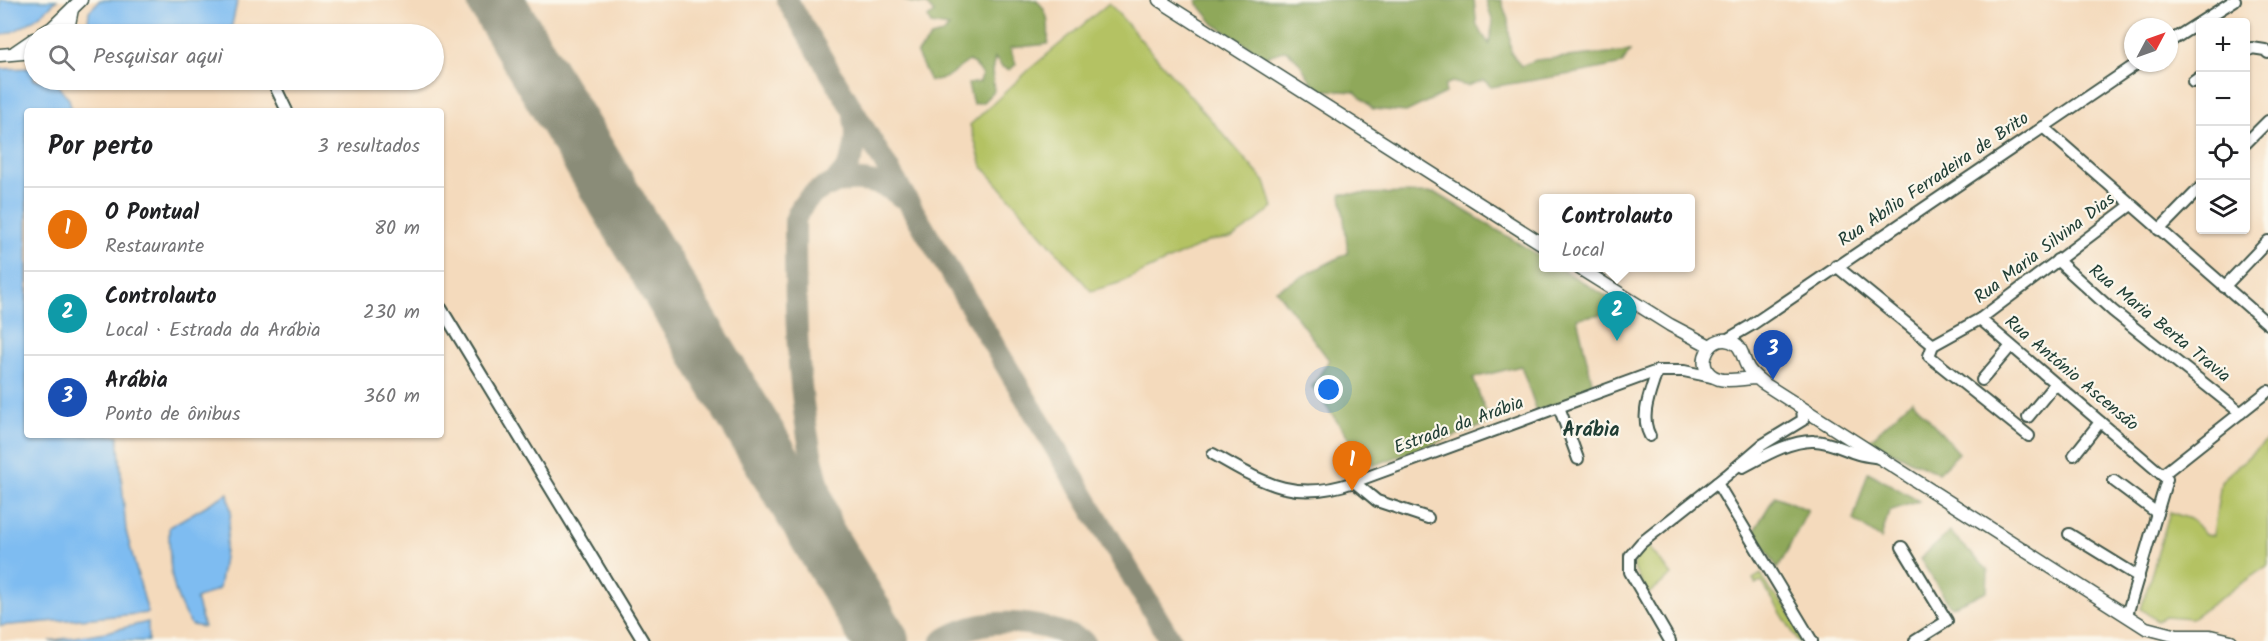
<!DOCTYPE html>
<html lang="pt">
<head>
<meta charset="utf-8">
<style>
	body { margin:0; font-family:Kalam,sans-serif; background:#f6f6f6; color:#202124 }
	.controls { position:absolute; right:18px; top:18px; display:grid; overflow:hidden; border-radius:6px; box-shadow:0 2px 4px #0004 }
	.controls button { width:54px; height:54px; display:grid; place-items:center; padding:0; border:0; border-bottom:2px solid #e0e0e0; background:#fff; color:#202124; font:30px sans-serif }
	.compass { position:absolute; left:2124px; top:18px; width:54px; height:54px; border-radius:50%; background:#fff; box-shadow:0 2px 4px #0004; rotate:49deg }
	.you { position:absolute; left:1329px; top:390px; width:21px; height:21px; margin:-15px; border:4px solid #fff; border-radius:50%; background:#1a73e8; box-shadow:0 0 0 9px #1a73e833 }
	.badge { display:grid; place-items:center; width:39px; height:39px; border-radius:50%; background:#2563eb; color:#fff; font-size:20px; font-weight:700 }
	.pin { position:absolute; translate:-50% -50px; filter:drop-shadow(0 2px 3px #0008) }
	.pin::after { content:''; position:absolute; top:32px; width:21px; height:18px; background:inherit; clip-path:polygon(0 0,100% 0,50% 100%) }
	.popup { position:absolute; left:1539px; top:194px; width:156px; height:78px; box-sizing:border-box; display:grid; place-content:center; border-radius:6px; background:#fff; filter:drop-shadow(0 2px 4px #0005); font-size:20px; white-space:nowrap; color:#757577 }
	.popup b { font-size:22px; color:#202124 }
	.popup::after { content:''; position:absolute; left:50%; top:100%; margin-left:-12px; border:12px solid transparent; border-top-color:#fff }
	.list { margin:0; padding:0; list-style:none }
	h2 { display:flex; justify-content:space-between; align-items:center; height:78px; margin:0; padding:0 24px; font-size:26px }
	h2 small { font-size:20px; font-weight:400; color:#757577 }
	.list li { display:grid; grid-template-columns:39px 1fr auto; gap:18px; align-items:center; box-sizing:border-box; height:84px; padding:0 24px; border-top:2px solid #e0e0e0 }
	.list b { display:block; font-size:22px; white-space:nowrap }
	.list p { margin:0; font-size:20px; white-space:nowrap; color:#757577 }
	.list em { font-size:20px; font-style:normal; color:#757577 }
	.icon { flex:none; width:33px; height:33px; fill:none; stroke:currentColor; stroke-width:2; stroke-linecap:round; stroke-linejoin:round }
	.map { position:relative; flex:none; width:2268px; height:641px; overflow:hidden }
	.search { position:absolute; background:#fff; box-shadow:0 2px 4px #0004; left:24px; top:24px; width:420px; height:66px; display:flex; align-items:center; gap:15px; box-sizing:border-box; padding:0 21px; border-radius:33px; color:#757577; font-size:22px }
	.panel { position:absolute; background:#fff; box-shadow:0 2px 4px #0004; left:24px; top:108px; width:420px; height:330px; border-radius:6px }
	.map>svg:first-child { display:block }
</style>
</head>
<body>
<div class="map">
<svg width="2268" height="641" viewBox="0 0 2268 641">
	<rect width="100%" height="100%" fill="#fbf7ec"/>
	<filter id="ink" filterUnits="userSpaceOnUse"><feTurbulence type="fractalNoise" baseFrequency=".0167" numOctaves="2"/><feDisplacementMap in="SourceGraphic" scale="12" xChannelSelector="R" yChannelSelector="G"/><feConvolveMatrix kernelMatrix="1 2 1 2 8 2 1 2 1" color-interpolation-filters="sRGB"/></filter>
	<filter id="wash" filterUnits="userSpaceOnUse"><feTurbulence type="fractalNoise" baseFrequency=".008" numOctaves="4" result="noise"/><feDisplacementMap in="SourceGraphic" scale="24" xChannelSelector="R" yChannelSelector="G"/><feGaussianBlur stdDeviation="1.35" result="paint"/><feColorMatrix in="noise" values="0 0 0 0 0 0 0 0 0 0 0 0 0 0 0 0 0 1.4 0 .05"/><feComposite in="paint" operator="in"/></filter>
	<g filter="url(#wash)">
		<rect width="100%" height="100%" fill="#f4dabc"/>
		<!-- green -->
		<g fill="#b4c264" stroke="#6a804c" stroke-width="1.5">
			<polygon points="1109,3 1265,182 1273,207 1253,224 1232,238 1210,241 1119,283 1091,291 982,166 970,125 1031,68"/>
			<polygon points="2268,439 2268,565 2192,618 2165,616 2157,621 2141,609 2170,512 2193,520 2205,535 2213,535 2221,481"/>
			<polygon points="1647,545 1672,575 1648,594 1634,568 1635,557"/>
			<polygon points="1761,574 1771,591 1786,607 1802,635 1801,641 1798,641 1762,582 1756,584 1753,579"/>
		</g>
		<!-- forest -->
		<g fill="#8fa85a" stroke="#577247" stroke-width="1.5">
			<path d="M903,0H1036C1050,12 1049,26 1048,44L1010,48L1016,64L1010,70L1002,67L995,58L992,71L994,91L983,102L973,104L968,84L980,82L982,75L974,64L969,61L945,78L930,81L917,54L931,37L942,34L949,27L931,24L928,18L934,13L926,4L913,3Z"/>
			<path d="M1197,0H1474L1477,26L1489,44L1493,23L1486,0H1501L1508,20L1511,53L1521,66L1536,60L1630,51L1622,64L1583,72L1491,87L1484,80L1467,86L1452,82L1445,85V93L1406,112L1373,109L1355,92L1327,90L1321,93C1306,79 1303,61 1286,50L1265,57L1214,24L1197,3Z"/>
			<polygon points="1436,193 1543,258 1544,268 1559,268 1630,310 1577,318 1594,390 1537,411 1521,366 1473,378 1490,423 1375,465 1352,442 1312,387 1329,360 1276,290 1348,253 1341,194"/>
			<polygon points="1912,400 1959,453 1938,473 1869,441"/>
			<polygon points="1868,472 1919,501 1889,511 1881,539 1853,520"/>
			<polygon points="1775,496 1808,510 1778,569 1754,531"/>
			<polygon points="1950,532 1988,570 1987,591 1951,607 1920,559"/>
		</g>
		<!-- water -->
		<g fill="#7ebcf1" stroke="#4e7c92" stroke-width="1.5">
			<path d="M0,0H57C40,17 22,30 0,36Z"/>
			<polygon points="100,0 236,0 237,2 230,34 87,34 89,11"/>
			<polygon points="34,68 34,80 53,80 69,99 72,111 27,111 27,435 118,435 126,531 148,613 0,626 0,69"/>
			<path d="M228,493L231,512L219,589L196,599L204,627L191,625C170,592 169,565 169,527Z"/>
			<polygon points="148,622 148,641 49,641 106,632"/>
		</g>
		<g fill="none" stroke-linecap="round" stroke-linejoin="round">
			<!-- taxiway -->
			<g stroke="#8a8c78" stroke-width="22">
				<polyline points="787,0 1171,641"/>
				<path d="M830,186C852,169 860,144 854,118"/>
				<path d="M856,598C840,552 823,506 812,458C796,381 795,300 795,221C808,177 870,169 901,197"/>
				<path d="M942,641C986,613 1038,621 1084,641"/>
			</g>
			<!-- runway -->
			<polyline stroke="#8a8c78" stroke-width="56" points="495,0 881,641"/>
		</g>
	</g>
	<g filter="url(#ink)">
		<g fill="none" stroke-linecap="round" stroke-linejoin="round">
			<defs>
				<g id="minor">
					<polyline points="2169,42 2235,0"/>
					<polyline points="2246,52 2252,48 2265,50 2268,53"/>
					<polyline points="272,80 287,111"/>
					<polyline points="2193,82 2200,77"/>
					<polyline points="2043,127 2268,324"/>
					<polyline points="2246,143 2268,121"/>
					<polyline points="2159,230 2200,188"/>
					<polyline points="2057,260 2113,311 2241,413"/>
					<polyline points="1836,266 1933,345 1980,319 2167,479 2127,615"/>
					<polyline points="2224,287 2268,241"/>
					<polyline points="441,308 643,641"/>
					<polyline points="1980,319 2131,205"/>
					<polyline points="1726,340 1750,326 2138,63"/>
					<polyline points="1933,345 1929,356 2029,436"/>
					<polyline points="1982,380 2011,346"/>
					<polyline points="1559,407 1578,459"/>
					<polyline points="2028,417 2055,384"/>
					<path d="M1650,436C1639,415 1651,392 1657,371"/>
					<path d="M1213,454C1264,483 1294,503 1354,482L1657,371H1684L1712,377"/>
					<polyline points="2074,455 2100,422"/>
					<path d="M1743,467C1764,456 1791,440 1814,441C1829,441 1842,449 1855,453C1862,456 1871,456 1879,458"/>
					<polyline points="2162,475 2268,391"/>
					<polyline points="2114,481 2157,513"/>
					<polyline points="1354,482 1377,501 1428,518"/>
					<polyline points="1717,483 1812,641"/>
					<polyline points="2069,534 2139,577"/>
					<polyline points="1902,547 1947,621 1915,641"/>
					<polyline points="1670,641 1630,572 1630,556 1641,543 1727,475 1762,445 1803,420 1802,408"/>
				</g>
				<g id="tertiary">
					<polyline points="1159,0 1544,245"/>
					<polyline points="42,34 52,28 81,0"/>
					<polyline points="67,34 72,9"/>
					<polyline points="15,52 34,39"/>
					<polyline points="0,55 34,52"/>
					<polyline points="1579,268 1670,325 1710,346"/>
					<path d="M1756,378C1746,378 1727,382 1719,379C1688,370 1713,325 1737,345C1743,351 1743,359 1747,366C1750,373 1757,378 1763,383L2146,628L2177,636H2210L2231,641"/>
				</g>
			</defs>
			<!-- minor casing -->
			<use href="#minor" stroke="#3f5548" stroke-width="14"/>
			<!-- tertiary casing -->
			<use href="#tertiary" stroke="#3f5548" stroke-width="15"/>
			<!-- minor -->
			<use href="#minor" stroke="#fff" stroke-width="10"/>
			<!-- tertiary -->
			<use href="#tertiary" stroke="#fff" stroke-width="12"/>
		</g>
	</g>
	<g text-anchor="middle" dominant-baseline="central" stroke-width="4.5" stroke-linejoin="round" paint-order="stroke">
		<!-- street labels -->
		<g font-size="18" fill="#1f3d34" stroke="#fbf7ec">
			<text transform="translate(1934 180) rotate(-34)">Rua Abílio Ferradeira de Brito</text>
			<text transform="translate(2045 249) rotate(-37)">Rua Maria Silvina Dias</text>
			<text transform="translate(2159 324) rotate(39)">Rua Maria Berta Travia</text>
			<text transform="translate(2071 374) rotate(40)">Rua António Ascensão</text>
			<text transform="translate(1459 426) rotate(-20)">Estrada da Arábia</text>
		</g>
		<!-- neighbourhood labels -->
		<g font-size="20" font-weight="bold" fill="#1f3d34" stroke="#fbf7ec">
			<text x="1591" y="431">Arábia</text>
		</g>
	</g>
</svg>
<div class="controls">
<button>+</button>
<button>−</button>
<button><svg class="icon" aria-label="locate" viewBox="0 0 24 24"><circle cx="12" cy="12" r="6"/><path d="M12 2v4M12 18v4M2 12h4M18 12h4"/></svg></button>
<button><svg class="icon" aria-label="layers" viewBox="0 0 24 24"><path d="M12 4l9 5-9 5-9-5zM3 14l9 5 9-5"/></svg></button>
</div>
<svg class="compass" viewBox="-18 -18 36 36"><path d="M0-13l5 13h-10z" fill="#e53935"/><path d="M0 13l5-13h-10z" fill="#757577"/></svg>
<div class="you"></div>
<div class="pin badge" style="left:1352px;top:491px;background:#e8710a">1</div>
<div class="pin badge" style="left:1617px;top:341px;background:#0f9aa8">2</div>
<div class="popup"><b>Controlauto</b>Local</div>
<div class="pin badge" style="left:1773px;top:380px;background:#1a4fb4">3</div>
<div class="search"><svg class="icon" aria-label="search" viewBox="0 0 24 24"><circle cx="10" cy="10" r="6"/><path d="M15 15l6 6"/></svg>Pesquisar aqui</div>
<section class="panel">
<h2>Por perto<small>3 resultados</small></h2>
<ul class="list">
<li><span class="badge" style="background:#e8710a">1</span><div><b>O Pontual</b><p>Restaurante</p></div><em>80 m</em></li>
<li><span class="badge" style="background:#0f9aa8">2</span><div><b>Controlauto</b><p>Local · Estrada da Arábia</p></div><em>230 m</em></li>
<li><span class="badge" style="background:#1a4fb4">3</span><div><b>Arábia</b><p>Ponto de ônibus</p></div><em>360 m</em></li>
</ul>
</section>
</div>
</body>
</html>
